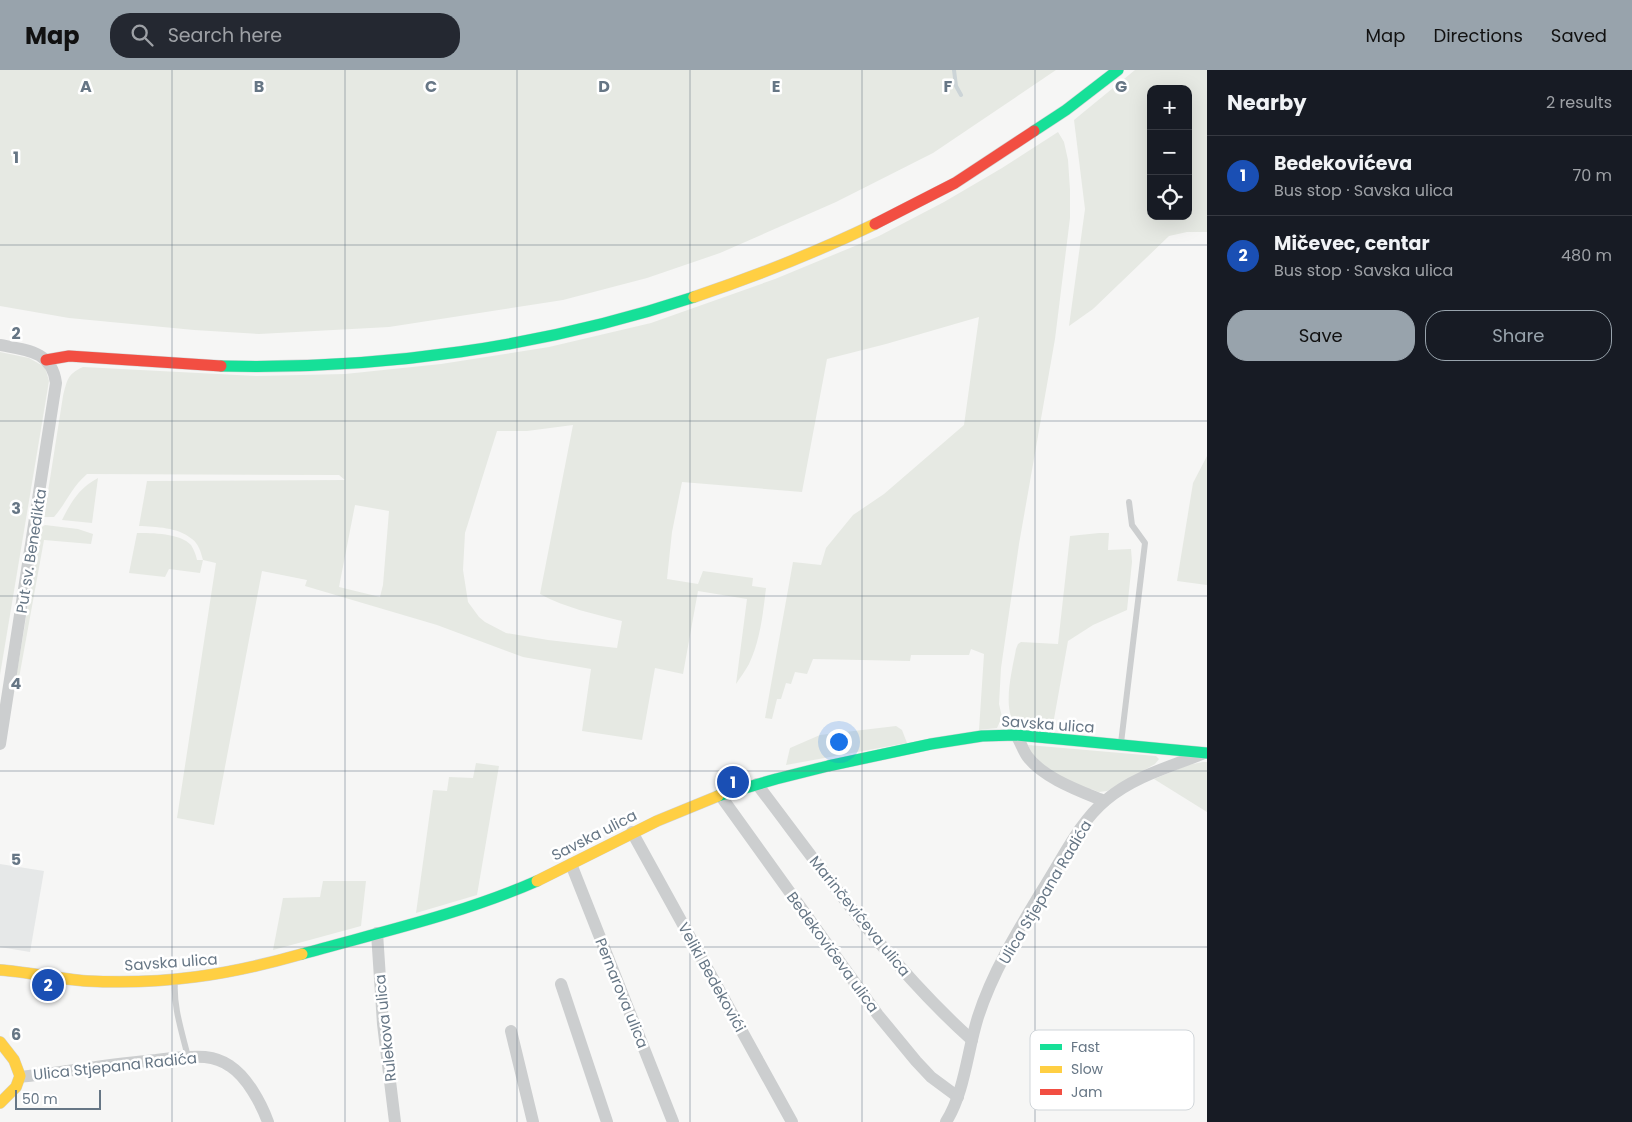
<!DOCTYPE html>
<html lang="en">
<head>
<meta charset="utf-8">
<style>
	body { margin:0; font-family:Poppins,sans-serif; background:#242831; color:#f1f3f6 }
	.controls { position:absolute; right:15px; top:15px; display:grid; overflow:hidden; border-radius:10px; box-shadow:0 5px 20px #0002 }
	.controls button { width:45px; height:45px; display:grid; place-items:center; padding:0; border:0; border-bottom:1px solid #363941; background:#171b24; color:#f1f3f6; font:25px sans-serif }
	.scale { position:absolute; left:15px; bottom:12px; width:86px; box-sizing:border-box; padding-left:5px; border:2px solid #667685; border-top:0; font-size:14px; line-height:18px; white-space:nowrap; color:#667685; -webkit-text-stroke:4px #fff; paint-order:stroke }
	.you { position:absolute; left:838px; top:671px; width:18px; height:18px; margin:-12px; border:4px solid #fff; border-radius:50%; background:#1a73e8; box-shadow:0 0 0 8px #1a73e833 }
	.badge { display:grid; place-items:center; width:32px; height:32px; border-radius:50%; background:#98a3ac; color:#fff; font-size:16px; font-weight:700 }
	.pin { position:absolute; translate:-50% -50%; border:2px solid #fff; box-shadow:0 1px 5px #0006 }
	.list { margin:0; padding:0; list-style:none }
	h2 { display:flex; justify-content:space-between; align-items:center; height:65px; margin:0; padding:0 20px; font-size:21px }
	h2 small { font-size:16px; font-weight:400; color:#9ea1a6 }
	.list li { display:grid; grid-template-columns:32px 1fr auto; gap:15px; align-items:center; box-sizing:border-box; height:80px; padding:0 20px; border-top:1px solid #363941 }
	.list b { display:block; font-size:19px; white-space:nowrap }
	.list p { margin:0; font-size:16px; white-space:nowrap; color:#9ea1a6 }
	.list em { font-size:16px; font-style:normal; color:#9ea1a6 }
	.actions { display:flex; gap:10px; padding:15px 20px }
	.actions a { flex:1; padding:11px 0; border:1px solid #98a3ac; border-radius:20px; text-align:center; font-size:18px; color:#98a3ac }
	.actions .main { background:#98a3ac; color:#111 }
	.icon { flex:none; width:28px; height:28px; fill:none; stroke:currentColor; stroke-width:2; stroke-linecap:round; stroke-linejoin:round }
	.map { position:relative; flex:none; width:1207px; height:1052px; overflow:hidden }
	header { display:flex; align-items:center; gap:30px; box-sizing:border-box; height:70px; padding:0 25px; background:#98a3ac; color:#111 }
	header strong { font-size:24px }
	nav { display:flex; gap:28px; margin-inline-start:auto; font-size:18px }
	.search { width:350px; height:45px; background:#242831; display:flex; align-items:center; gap:12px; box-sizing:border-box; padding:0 18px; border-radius:20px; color:#9ea1a6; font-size:19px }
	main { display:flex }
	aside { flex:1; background:#171b24 }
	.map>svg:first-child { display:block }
</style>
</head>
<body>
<header>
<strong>Map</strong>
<div class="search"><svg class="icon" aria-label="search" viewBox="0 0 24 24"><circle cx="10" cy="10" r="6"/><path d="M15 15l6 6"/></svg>Search here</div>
<nav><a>Map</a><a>Directions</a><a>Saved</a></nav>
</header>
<main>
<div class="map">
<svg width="1207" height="1052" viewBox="0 0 1207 1052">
	<rect width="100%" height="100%" fill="#f6f6f5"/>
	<!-- built -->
	<polygon fill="#e6e8e8" points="0,794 44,801 30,882 0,877"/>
	<!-- green -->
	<g fill="#e6e9e3" fill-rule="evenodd">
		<polygon points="0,0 1056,0 933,83 836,132 720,183 647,208 563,230 389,257 259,264 194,260 69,248 0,236"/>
		<path d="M1135,0H1207V162H1187L1169,166L1093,239L1069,256L1085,139L1074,50ZM1151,19H1188V146H1151Z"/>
		<path d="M1058,62L1064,72L1068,90L1070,120V148L1055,269L1019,474L1001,598L999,634L1002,647L997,658L979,660L984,584L971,579L969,585H911L910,591L813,589L807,604L795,602L791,614L786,613L781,629H777L772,649L765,648L793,492L821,495L826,478L853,445L884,424L964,355L979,247L886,274L827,289L802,422L682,412L672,462L667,509L698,514L703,501L753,508L752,516L766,518C763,544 760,571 749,594C745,601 740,608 736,614L747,529L698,521L683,604L655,598L642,670L582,661L591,599L523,587L437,555L305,516L307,510L262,501L214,755L177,748L216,493L203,490L200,503L169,499L165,507L129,503L137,463C152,463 180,463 191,475C194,480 196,485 197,490H203C201,483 199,474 192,469C178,457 156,457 139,456L147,411L345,410L339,405L87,404C71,418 67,432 54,447H44L63,326C67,311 67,304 83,297L256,306L345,304L441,294L549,277L651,253L775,209L879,166L944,132L1002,98ZM573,355L540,524C566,538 594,544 622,551L617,578L548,570L506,563L485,552L479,547L468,532L463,500L465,463L497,361H527ZM355,435L389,441L383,515L380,527L339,517Z"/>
		<polygon points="0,282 29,288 45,297 49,311 0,605"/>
		<polygon points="1207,386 1207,515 1177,511 1193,413"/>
		<path d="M98,408L92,453L62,450C71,432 79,418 98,408Z"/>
		<polygon points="45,455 78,459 93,464 91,474 44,470 19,608 16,608 40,463 42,457"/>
		<path d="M1099,463H1109L1108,480L1131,479L1132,492L1127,540L1093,555L1068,571L1052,660C1042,659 1029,661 1020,657C999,647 1013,597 1016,579L1018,574L1021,572L1058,574L1070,466Z"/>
		<polygon points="896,656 902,660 907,673 786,695 790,678 820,665"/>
		<polygon points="1028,675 1156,686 1159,689 1155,694 1107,721 1099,722 1091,719 1090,721 1056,704 1033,688"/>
		<polygon points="1203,692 1207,692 1207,742 1154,709 1188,695"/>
		<polygon points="476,693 499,696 477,825 416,843 433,720 447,721 449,707 473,708"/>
		<polygon points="323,811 366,811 361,856 273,880 283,828 320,827"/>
	</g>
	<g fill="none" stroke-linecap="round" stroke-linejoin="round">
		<!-- stream -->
		<polyline stroke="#ccd4d7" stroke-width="4" points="954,0 956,16 961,25"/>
		<defs>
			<g id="fast">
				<polyline points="1034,61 1066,40 1118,0"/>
				<path d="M221,296C381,300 543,277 694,227"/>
				<polyline points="718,726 776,709 828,696 931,674 982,666 1016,665 1207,683"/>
				<path d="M302,884C381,862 462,844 537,811"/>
			</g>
			<g id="slow">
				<path d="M694,227C756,206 817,182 875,154"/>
				<polyline points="537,811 657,751 718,726"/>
				<path d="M0,900C29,902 58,909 87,911C164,915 228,905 302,884"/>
				<polyline points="0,972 14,990 20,1006 16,1017 0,1033"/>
			</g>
			<g id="jam">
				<polyline points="875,154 955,113 1034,61"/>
				<polyline points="46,290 69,286 221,296"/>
			</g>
		</defs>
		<!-- fast casing -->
		<use href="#fast" stroke="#d2d3d4" stroke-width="12"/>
		<!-- slow casing -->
		<use href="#slow" stroke="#d2d3d4" stroke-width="12"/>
		<!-- jam casing -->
		<use href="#jam" stroke="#d2d3d4" stroke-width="12"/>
		<!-- lane -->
		<g stroke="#cccecf" stroke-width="6">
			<polyline points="1121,673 1145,473 1132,455 1129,432"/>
			<path d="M175,911C173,936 182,962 188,987"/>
		</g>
		<!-- street -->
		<g stroke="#cccecf" stroke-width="12">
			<path d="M0,275C27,280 52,281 56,313L0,674"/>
			<path d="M1016,665C1020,671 1023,680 1027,686C1043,708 1080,721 1104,731"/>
			<path d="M757,714C824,802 889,896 972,970"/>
			<polyline points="720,725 878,945 916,991 931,1007 958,1027"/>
			<polyline points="632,762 792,1052"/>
			<polyline points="571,794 673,1052"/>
			<polyline points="377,863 383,954 395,1052"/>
			<polyline points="561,914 607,1052"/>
			<polyline points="511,961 533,1052"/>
			<path d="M20,1007C65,1002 110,994 156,990C172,988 189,986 205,987C214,988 223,991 230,996C247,1007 261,1033 268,1052"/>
			<path d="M946,1052C965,1021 967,982 978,947C994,897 1024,851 1051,806C1067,780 1082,750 1106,730C1133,707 1169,697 1202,684"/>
		</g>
		<!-- fast -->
		<use href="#fast" stroke="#16e098" stroke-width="11"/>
		<!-- slow -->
		<use href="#slow" stroke="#ffcf43" stroke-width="11"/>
		<!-- jam -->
		<use href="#jam" stroke="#f24e42" stroke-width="11"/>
	</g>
	<!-- grid -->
	<path fill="none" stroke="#667685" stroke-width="1" stroke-opacity="0.55" d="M172,0V1052M345,0V1052M517,0V1052M690,0V1052M862,0V1052M1035,0V1052M0,175H1207M0,351H1207M0,526H1207M0,701H1207M0,877H1207"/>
	<g text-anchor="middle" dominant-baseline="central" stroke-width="5" stroke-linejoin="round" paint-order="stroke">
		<!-- street labels -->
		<g font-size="15" fill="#667685" stroke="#fff">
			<text transform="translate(31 481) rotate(-81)">Put sv. Benedikta</text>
			<text transform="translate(1048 654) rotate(4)">Savska ulica</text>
			<text transform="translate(594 765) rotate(-27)">Savska ulica</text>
			<text transform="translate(1045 822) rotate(-59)">Ulica Stjepana Radića</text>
			<text transform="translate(860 846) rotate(51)">Marinčevićeva ulica</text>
			<text transform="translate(833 882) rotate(54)">Bedekovićeva ulica</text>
			<text transform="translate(171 892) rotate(-4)">Savska ulica</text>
			<text transform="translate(712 907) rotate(61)">Veliki Bedekovići</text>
			<text transform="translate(622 923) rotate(68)">Pernarova ulica</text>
			<text transform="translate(385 958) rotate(-96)">Rulekova ulica</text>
			<text transform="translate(115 996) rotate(-6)">Ulica Stjepana Radića</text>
		</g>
	</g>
	<!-- legend -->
	<rect x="1030" y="960" width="164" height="80" rx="8" fill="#fff" stroke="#d1d6da" stroke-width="1"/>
	<rect x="1040" y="974" width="22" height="6" fill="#16e098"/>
	<rect x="1040" y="996" width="22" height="7" fill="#ffcf43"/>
	<rect x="1040" y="1019" width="22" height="6" fill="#f24e42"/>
	<g font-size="14" fill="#667685">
		<text x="1071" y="982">Fast</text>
		<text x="1071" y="1004">Slow</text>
		<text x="1071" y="1027">Jam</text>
	</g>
	<g font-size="16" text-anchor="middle" font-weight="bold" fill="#667685" stroke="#fff" stroke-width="5" stroke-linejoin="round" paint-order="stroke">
		<text x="86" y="22">A</text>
		<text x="259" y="22">B</text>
		<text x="431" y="22">C</text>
		<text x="604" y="22">D</text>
		<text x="776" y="22">E</text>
		<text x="948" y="22">F</text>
		<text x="1121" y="22">G</text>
		<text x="16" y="93">1</text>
		<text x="16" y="269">2</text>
		<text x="16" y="444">3</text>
		<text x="16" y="619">4</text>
		<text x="16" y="795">5</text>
		<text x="16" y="970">6</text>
	</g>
</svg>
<div class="controls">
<button>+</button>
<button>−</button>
<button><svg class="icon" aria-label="locate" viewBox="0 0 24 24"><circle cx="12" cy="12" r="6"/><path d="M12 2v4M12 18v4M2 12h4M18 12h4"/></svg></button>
</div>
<div class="scale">50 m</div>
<div class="you"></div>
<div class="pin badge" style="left:733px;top:712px;background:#1a4fb4">1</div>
<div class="pin badge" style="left:48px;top:915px;background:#1a4fb4">2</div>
</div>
<aside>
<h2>Nearby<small>2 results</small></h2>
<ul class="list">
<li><span class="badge" style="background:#1a4fb4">1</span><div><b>Bedekovićeva</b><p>Bus stop · Savska ulica</p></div><em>70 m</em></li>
<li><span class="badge" style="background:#1a4fb4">2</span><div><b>Mičevec, centar</b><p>Bus stop · Savska ulica</p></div><em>480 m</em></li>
</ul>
<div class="actions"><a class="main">Save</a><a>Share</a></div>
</aside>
</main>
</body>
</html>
